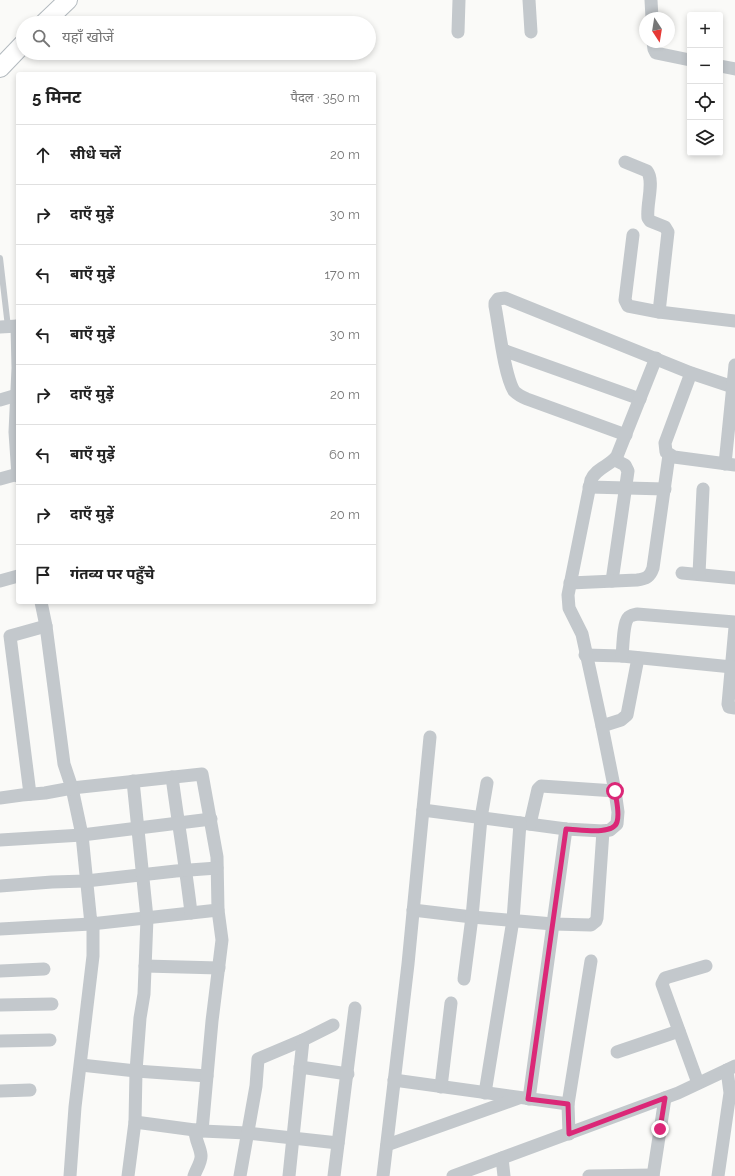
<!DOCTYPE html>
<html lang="hi">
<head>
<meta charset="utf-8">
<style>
	body { margin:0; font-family:Raleway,"Noto Sans Devanagari",sans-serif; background:#f2f2f2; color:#222 }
	.controls { position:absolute; right:12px; top:12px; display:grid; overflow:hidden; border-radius:4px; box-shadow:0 2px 6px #0003 }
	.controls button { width:36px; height:36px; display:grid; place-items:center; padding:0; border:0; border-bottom:1px solid #e0e0e0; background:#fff; color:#222; font:20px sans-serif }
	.compass { position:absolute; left:639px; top:12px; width:36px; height:36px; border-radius:50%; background:#fff; box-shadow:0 2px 6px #0003; rotate:168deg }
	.stop { position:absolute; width:12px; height:12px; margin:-9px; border:3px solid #db2777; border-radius:50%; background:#fff }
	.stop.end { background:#db2777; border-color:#fff; box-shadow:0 1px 4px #0008 }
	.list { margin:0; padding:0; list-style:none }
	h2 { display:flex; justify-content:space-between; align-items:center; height:52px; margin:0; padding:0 16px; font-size:17px }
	h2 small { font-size:13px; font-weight:400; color:#767676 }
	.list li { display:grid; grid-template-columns:26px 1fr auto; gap:12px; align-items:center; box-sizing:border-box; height:60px; padding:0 16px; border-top:1px solid #e0e0e0 }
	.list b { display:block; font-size:15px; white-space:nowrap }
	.list em { font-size:13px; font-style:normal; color:#767676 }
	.icon { flex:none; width:22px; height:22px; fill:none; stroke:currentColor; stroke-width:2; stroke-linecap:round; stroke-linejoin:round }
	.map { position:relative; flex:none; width:735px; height:1176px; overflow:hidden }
	.search { position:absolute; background:#fff; box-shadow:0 2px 6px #0003; left:16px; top:16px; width:360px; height:44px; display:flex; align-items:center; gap:10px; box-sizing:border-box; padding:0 14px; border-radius:22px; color:#767676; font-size:15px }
	.panel { position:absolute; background:#fff; box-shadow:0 2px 6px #0003; left:16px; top:72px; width:360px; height:532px; border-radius:4px }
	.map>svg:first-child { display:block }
</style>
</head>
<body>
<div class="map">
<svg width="735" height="1176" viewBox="0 0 735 1176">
	<rect width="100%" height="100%" fill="#fafaf8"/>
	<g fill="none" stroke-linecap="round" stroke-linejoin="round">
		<defs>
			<g id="secondary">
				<polyline points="44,23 68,0"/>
				<polyline points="0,68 23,44"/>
			</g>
		</defs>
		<!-- secondary casing -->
		<use href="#secondary" stroke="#b3babf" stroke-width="20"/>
		<!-- lane -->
		<polyline stroke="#c3c8cc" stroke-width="6" points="0,258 8,327"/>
		<!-- street -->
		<g stroke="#c3c8cc" stroke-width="13">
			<polyline points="529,0 531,32"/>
			<polyline points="651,0 652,18"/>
			<polyline points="458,32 459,0"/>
			<polyline points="653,42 654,49 656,53 690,60"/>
			<polyline points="720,66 735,69"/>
			<path d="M625,162L647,171C655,181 646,205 648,218L650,221L665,227L668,232L659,312"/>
			<polyline points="633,235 625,300 628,306 659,312 735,321"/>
			<polyline points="17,326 18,368 15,432 18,476"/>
			<polyline points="0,327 18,326"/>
			<polyline points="503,350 640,399"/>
			<polyline points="691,373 665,443 666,452 674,457 735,465"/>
			<polyline points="0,400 17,395"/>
			<path d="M626,435L527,399C522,397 518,395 514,391C504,375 499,326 495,306V303L498,299L505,298L691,373L733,387"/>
			<polyline points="725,464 735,365"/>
			<polyline points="0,479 18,474"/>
			<polyline points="589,487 665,489"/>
			<polyline points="682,573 735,578"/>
			<polyline points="699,574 703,489"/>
			<polyline points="0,581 18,576"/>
			<polyline points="612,581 628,471 625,465 615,460"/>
			<path d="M570,583L637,580C646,579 650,577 653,568L669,455"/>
			<polyline points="735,627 728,704 729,707 735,708"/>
			<polyline points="585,655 622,656 732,667"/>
			<path d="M622,656C623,648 623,624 628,618C630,615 634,615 637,614L735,622"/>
			<polyline points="602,726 621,720 627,715 638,658"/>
			<polygon points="202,774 217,857 218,910 91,924 82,835 72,788"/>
			<path d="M172,777C178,823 186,868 191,913"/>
			<polyline points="30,794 10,636 46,626"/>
			<polyline points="0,798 22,795 45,793 72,788 64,764 46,626 41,602"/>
			<path d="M423,810L566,829L603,831L610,830L617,824L618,812L615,791L602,726L582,634L569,608L568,595L591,480C596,468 610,466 617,456L656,358"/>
			<polyline points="530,824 538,789 541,786 615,791"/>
			<polyline points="0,840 82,835 211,819"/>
			<polyline points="0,886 52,882 86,881 176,871 217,868"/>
			<polyline points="413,910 472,917 553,924 591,925 596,921 597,918 603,831"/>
			<polyline points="0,929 91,924"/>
			<polyline points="145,966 219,968"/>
			<polyline points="0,971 44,969"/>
			<polyline points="464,979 472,917 481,818 487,783"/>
			<polyline points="0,1005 52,1004"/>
			<polyline points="0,1041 50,1040"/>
			<polyline points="617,1052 679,1031"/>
			<polyline points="81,1065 136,1071 207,1076"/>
			<polyline points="300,1067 348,1074"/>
			<polyline points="394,1080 568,1104"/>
			<polyline points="698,1083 662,984 665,978 706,966"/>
			<polyline points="441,1087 451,1003"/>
			<polyline points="0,1091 30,1090"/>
			<polyline points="485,1093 513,920 520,823"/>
			<polyline points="529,1099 566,829"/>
			<polyline points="135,1122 202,1131 212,1021 222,940 218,910"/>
			<polyline points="202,1131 247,1133 338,1143"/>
			<polyline points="569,1134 568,1104 591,961"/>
			<polyline points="387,1145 519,1098"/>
			<polyline points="502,1158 504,1176"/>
			<polyline points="70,1176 75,1107 93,956 93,923"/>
			<polyline points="128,1176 135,1122 136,1071 140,1018 144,994 147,918 133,781"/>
			<path d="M194,1176C196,1170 202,1161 201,1155C200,1146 195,1140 195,1130"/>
			<polyline points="240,1176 256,1086 258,1059 303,1040"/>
			<polyline points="289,1176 303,1040 333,1025"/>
			<polyline points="334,1176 355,1008"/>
			<polyline points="383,1176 408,964 430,737"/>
			<polyline points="453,1176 678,1093 735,1066"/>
			<polyline points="589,1176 653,1175"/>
			<polyline points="653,1176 665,1098"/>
			<polyline points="718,1176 730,1093 727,1070"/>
		</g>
		<!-- secondary -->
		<use href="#secondary" stroke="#fff" stroke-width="18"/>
	</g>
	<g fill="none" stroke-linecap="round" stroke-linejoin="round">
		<!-- route -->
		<path stroke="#db2777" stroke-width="5" d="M615,791C616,800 620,813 617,822C613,836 578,829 566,829L528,1099L568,1104L569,1134L665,1098L660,1129"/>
	</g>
</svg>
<div class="controls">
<button>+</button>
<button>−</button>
<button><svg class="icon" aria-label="locate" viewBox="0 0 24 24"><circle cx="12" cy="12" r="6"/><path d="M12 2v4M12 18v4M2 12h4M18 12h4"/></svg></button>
<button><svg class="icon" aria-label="layers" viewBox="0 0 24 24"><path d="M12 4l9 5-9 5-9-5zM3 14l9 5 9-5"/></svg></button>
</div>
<svg class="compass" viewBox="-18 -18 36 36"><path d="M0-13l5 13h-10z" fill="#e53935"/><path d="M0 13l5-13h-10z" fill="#767676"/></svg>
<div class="stop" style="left:615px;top:791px"></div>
<div class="stop end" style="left:660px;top:1129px"></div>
<div class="search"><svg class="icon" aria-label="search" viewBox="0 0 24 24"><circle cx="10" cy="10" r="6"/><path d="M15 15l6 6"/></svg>यहाँ खोजें</div>
<section class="panel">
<h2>5 मिनट<small>पैदल · 350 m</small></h2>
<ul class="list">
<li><svg class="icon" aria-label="ahead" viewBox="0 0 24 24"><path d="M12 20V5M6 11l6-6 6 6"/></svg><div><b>सीधे चलें</b></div><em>20 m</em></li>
<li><svg class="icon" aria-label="right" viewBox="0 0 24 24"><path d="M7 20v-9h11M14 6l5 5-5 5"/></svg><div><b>दाएँ मुड़ें</b></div><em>30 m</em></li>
<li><svg class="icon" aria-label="left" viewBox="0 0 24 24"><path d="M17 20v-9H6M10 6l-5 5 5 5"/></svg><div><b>बाएँ मुड़ें</b></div><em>170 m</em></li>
<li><svg class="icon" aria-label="left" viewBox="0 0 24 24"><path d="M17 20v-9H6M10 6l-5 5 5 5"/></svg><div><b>बाएँ मुड़ें</b></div><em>30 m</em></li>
<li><svg class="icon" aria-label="right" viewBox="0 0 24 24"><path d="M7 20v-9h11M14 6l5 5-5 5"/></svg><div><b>दाएँ मुड़ें</b></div><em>20 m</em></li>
<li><svg class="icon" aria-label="left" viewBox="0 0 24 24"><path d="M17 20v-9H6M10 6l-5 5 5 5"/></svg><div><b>बाएँ मुड़ें</b></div><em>60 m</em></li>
<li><svg class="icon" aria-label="right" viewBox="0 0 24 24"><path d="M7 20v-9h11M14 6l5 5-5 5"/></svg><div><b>दाएँ मुड़ें</b></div><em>20 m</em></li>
<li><svg class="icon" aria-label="arrive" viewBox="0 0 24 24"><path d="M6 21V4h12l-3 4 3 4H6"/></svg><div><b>गंतव्य पर पहुँचे</b></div></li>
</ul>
</section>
</div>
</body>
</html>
